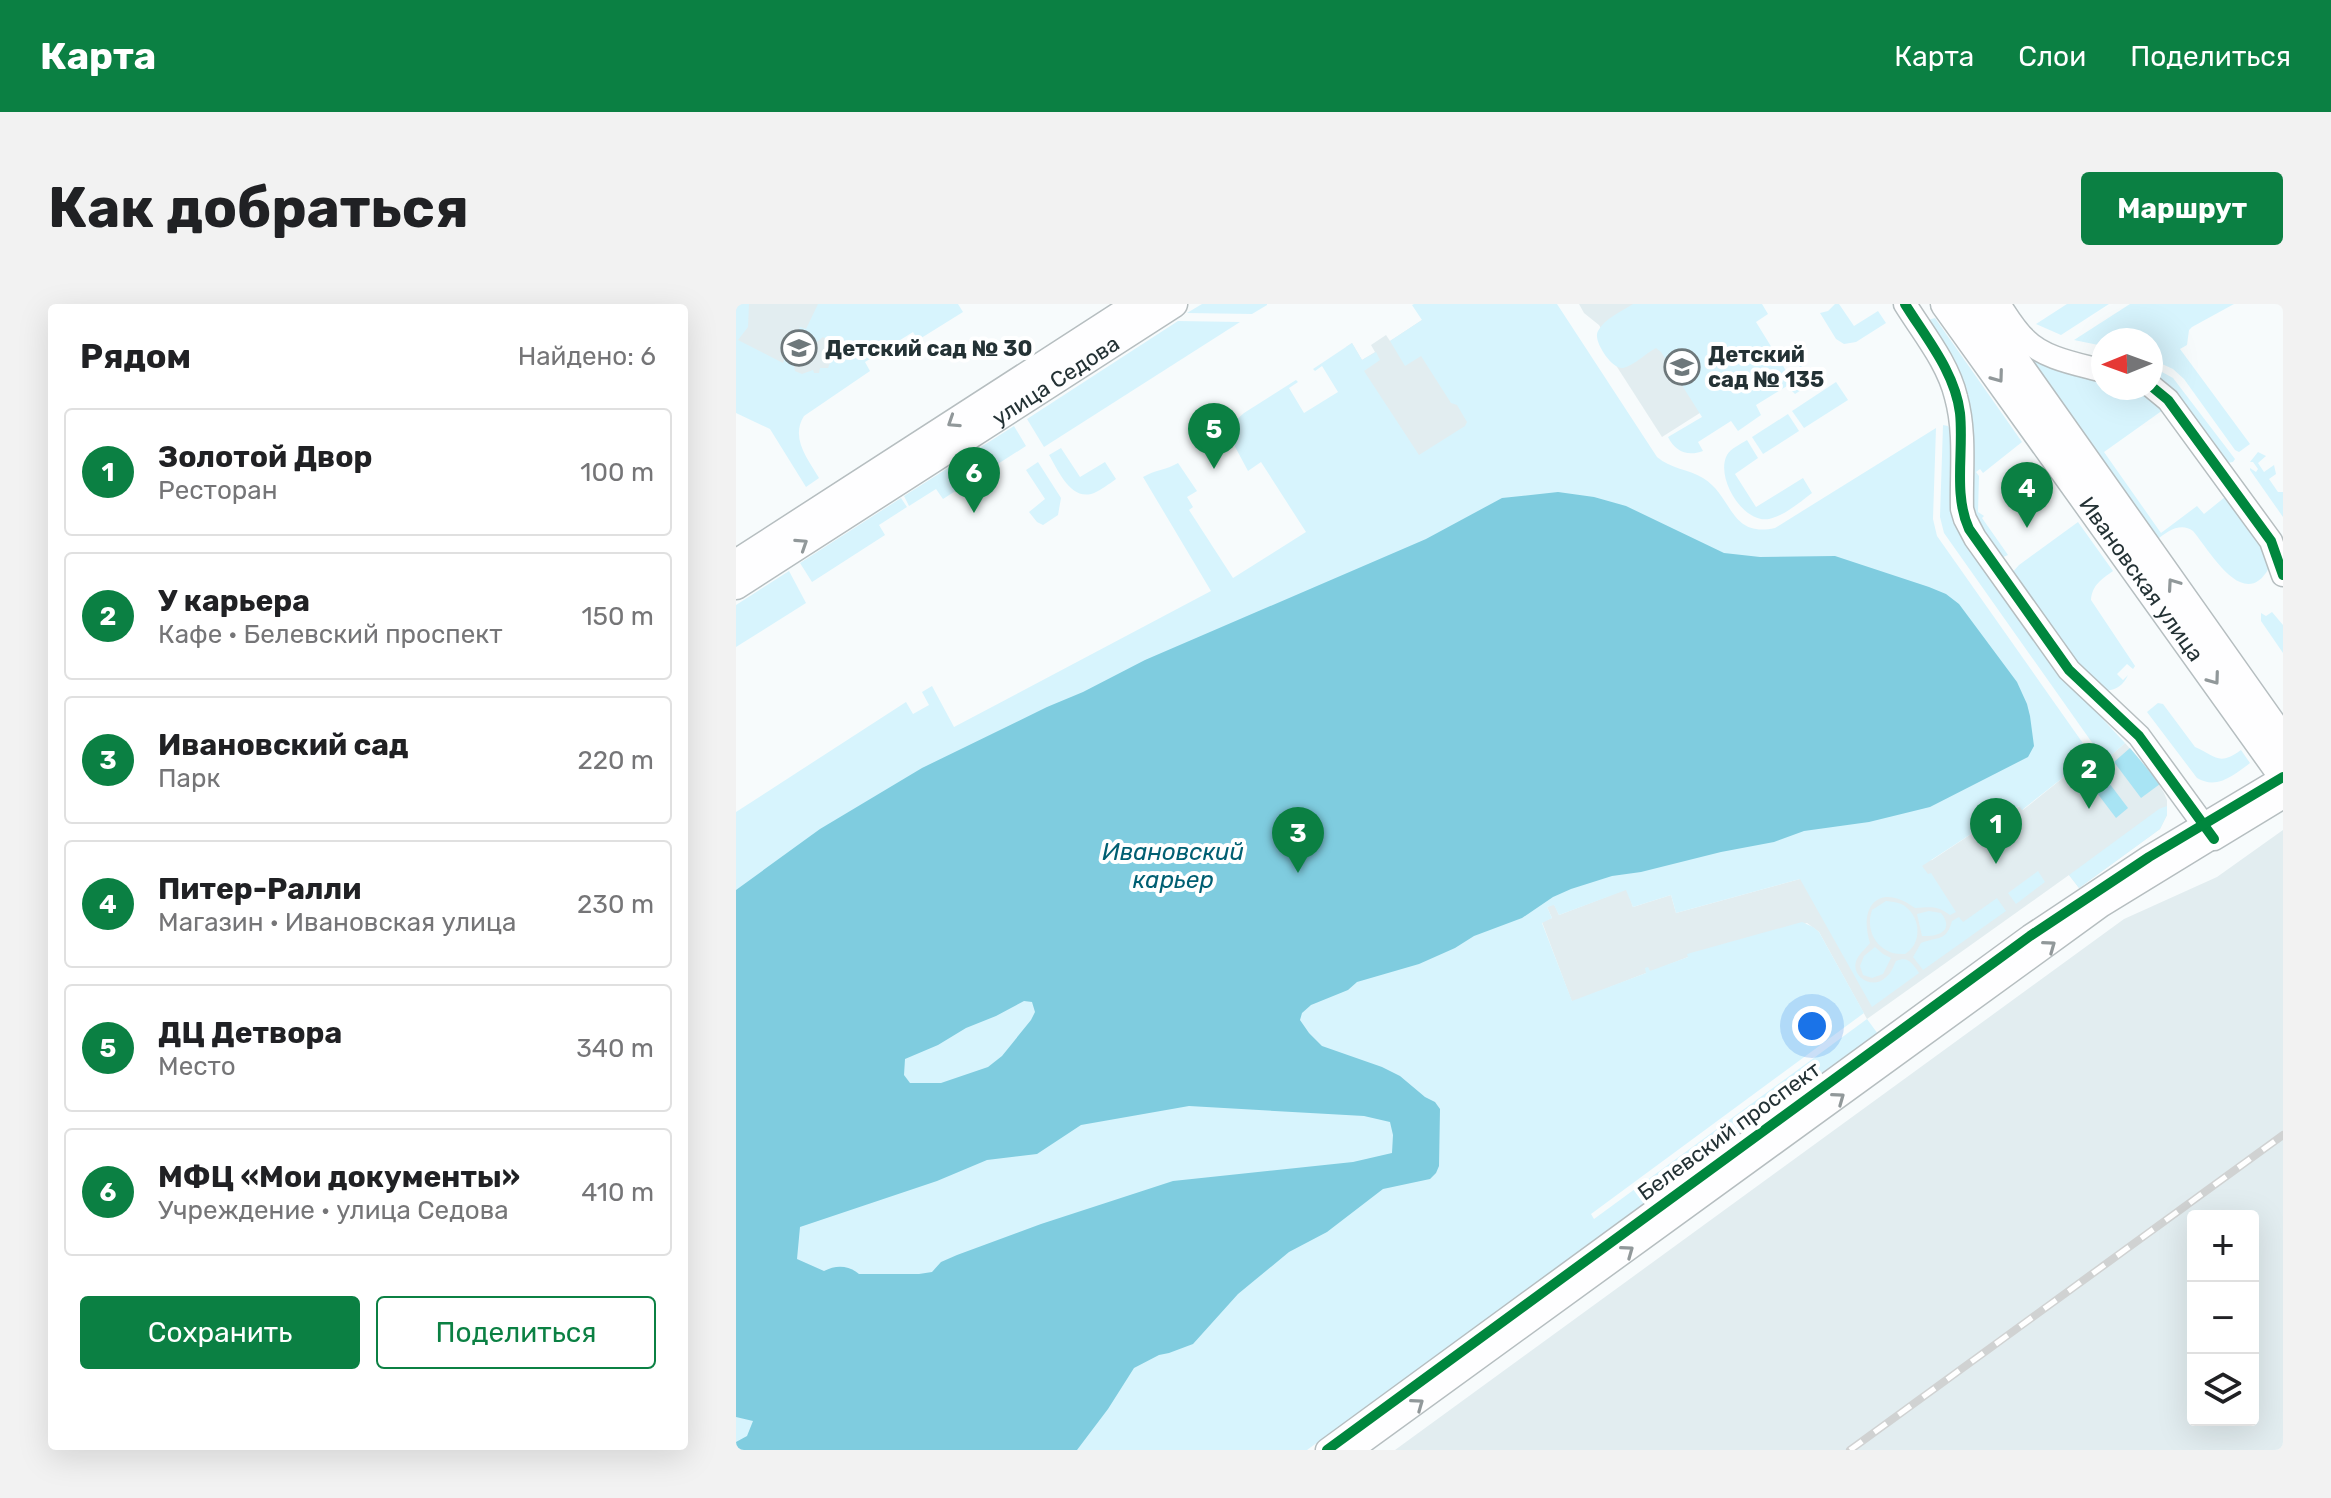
<!DOCTYPE html>
<html lang="ru">
<head>
<meta charset="utf-8">
<style>
	body { margin:0; font-family:Rubik,sans-serif; background:#f2f2f2; color:#202124 }
	.controls { position:absolute; right:24px; bottom:24px; display:grid; overflow:hidden; border-radius:8px; box-shadow:0 8px 32px #0002 }
	.controls button { width:72px; height:72px; display:grid; place-items:center; padding:0; border:0; border-bottom:2px solid #e0e0e0; background:#fff; color:#202124; font:40px sans-serif }
	.compass { position:absolute; left:1355px; top:24px; width:72px; height:72px; border-radius:50%; background:#fff; box-shadow:0 8px 32px #0002; rotate:269deg }
	.you { position:absolute; left:1076px; top:722px; width:28px; height:28px; margin:-20px; border:6px solid #fff; border-radius:50%; background:#1a73e8; box-shadow:0 0 0 12px #1a73e833 }
	.badge { display:grid; place-items:center; width:52px; height:52px; border-radius:50%; background:#0b8043; color:#fff; font-size:26px; font-weight:700 }
	.pin { position:absolute; translate:-50% -66px; filter:drop-shadow(0 2px 4px #0008) }
	.pin::after { content:''; position:absolute; top:42px; width:28px; height:24px; background:inherit; clip-path:polygon(0 0,100% 0,50% 100%) }
	.list { margin:0; padding:0; list-style:none }
	h2 { display:flex; justify-content:space-between; align-items:center; height:104px; margin:0; padding:0 32px; font-size:34px }
	h2 small { font-size:26px; font-weight:400; color:#757577 }
	.list li { display:grid; grid-template-columns:52px 1fr auto; gap:24px; align-items:center; box-sizing:border-box; height:128px; margin:0 16px 16px; padding:0 16px; border:2px solid #e0e0e0; border-radius:8px }
	.list b { display:block; font-size:30px; white-space:nowrap }
	.list p { margin:0; font-size:26px; white-space:nowrap; color:#757577 }
	.list em { font-size:26px; font-style:normal; color:#757577 }
	.actions { display:flex; gap:16px; padding:24px 32px }
	.actions a { flex:1; padding:18px 0; border:2px solid #0b8043; border-radius:8px; text-align:center; font-size:28px; color:#0b8043 }
	.actions .main { background:#0b8043; color:#fff }
	.icon { flex:none; width:44px; height:44px; fill:none; stroke:currentColor; stroke-width:2; stroke-linecap:round; stroke-linejoin:round }
	.map { position:relative; flex:none; width:1547px; height:1146px; overflow:hidden; border-radius:8px }
	header { display:flex; align-items:center; gap:48px; box-sizing:border-box; height:112px; padding:0 40px; background:#0b8043; color:#fff }
	header strong { font-size:38px }
	nav { display:flex; gap:44px; margin-inline-start:auto; font-size:28px }
	.intro { display:flex; align-items:center; justify-content:space-between; box-sizing:border-box; height:192px; padding:0 48px }
	h1 { margin:0; font-size:56px }
	.button { padding:20px 36px; border-radius:8px; background:#0b8043; color:#fff; font-size:28px; font-weight:700 }
	main { display:flex; gap:48px; padding:0 48px }
	aside { flex:1; background:#fff; border-radius:8px; box-shadow:0 8px 32px #0002 }
	.map>svg:first-child { display:block }
</style>
</head>
<body>
<header>
<strong>Карта</strong>
<nav><a>Карта</a><a>Слои</a><a>Поделиться</a></nav>
</header>
<div class="intro"><h1>Как добраться</h1><a class="button">Маршрут</a></div>
<main>
<aside>
<h2>Рядом<small>Найдено: 6</small></h2>
<ul class="list">
<li><span class="badge">1</span><div><b>Золотой Двор</b><p>Ресторан</p></div><em>100 m</em></li>
<li><span class="badge">2</span><div><b>У карьера</b><p>Кафе · Белевский проспект</p></div><em>150 m</em></li>
<li><span class="badge">3</span><div><b>Ивановский сад</b><p>Парк</p></div><em>220 m</em></li>
<li><span class="badge">4</span><div><b>Питер-Ралли</b><p>Магазин · Ивановская улица</p></div><em>230 m</em></li>
<li><span class="badge">5</span><div><b>ДЦ Детвора</b><p>Место</p></div><em>340 m</em></li>
<li><span class="badge">6</span><div><b>МФЦ «Мои документы»</b><p>Учреждение · улица Седова</p></div><em>410 m</em></li>
</ul>
<div class="actions"><a class="main">Сохранить</a><a>Поделиться</a></div>
</aside>
<div class="map">
<svg width="1547" height="1146" viewBox="0 0 1547 1146">
	<rect width="100%" height="100%" fill="#f7fbfc"/>
	<!-- built -->
	<g fill="#e2edf0" fill-rule="evenodd">
		<polygon points="0,0 148,0 77,90 0,39"/>
		<polygon points="843,0 918,0 869,31 863,21 848,9"/>
		<polygon points="952,0 1019,74 926,133 874,52"/>
		<polygon points="686,16 766,136 687,178 610,43 616,39 626,56 639,48 635,41 650,31 654,37"/>
		<polygon points="1389,439 1416,469 1428,489 1431,496 1431,511 1424,525 1343,584 1333,571 1131,715 1083,628 1071,619 952,653 914,668 912,664 910,669 836,698 806,618 816,614 811,603 818,600 823,611 891,585 897,603 935,591 940,609 1064,575 1196,556 1255,517 1284,502 1287,506 1343,461 1353,471"/>
		<path d="M1547,526V1146H659L1388,615L1481,573ZM1457,912H1517V1116H1457Z"/>
	</g>
	<!-- green -->
	<g fill="#d7f4fd" fill-rule="evenodd">
		<path d="M0,0H13L12,23L2,36L47,59L64,23L70,25L82,0H222L227,8L182,36L177,28L129,58L134,67L68,112C54,134 72,155 83,174L70,183L34,125L0,109ZM87,33L101,42L92,64H84L83,69H78L77,66L66,70L59,67L58,62L61,51L70,46L74,39L81,38Z"/>
		<polygon points="466,0 531,0 531,1 516,10 451,9"/>
		<path d="M678,0H821L921,153C935,165 952,165 967,174C997,192 993,234 1039,224L1200,124L1197,215L1201,232L1363,462L1352,471L1343,461L1286,506L1283,502L1255,517L1186,562L1192,570L1195,569L1220,608L1214,611C1201,601 1194,603 1179,604C1144,578 1122,601 1134,639C1130,644 1124,649 1121,655C1113,672 1136,686 1149,674C1155,670 1157,663 1160,657C1172,652 1176,659 1183,669L1136,703L1064,575L940,609L935,591L897,603L890,586L823,611L818,601L811,603L816,614L806,619L836,697L910,669L909,664L912,663L914,667L952,653L951,650L1066,618L1077,623L1083,628L1128,709L855,910L858,915L1131,715L1142,730L571,1146H0V508L170,398L177,410L193,401L186,388L196,382L218,423L475,287L407,173C419,166 430,166 442,159L461,187L451,193L457,203L453,206L497,274L570,228L525,158L512,167L496,137L500,116L508,109L560,76L562,78L553,84L568,109L602,88L586,62L579,67L577,65L616,39L626,56L640,48L644,56L628,67L683,151L729,122L731,118L721,101L715,99L685,52L669,62L654,37L686,16L676,1Z"/>
		<path d="M897,0H1026L1032,10L1020,18L1052,70L1072,57L1065,63L1076,79L1059,90L1051,82L1020,101L1025,111L1002,127L995,117L962,138L967,147C951,153 939,147 932,133L966,113L925,48L920,44C910,49 899,61 887,64C876,66 856,36 862,27C868,15 886,7 897,0Z"/>
		<polygon points="1099,0 1103,0 1118,22 1142,7 1150,19 1120,38 1108,40 1100,35 1084,9 1092,7"/>
		<path d="M1253,0L1367,76V84C1399,84 1405,81 1427,106L1368,148L1425,229L1461,202L1468,210L1489,193L1525,238L1533,264C1508,309 1474,247 1457,227C1445,218 1431,227 1421,236Z"/>
		<polygon points="1331,0 1373,0 1325,31 1300,20"/>
		<polygon points="1394,0 1498,0 1456,23 1453,26 1451,41 1444,45 1514,140 1503,148 1499,146 1448,75 1437,65 1415,55 1415,36 1367,36 1367,42 1338,36"/>
		<polygon points="1199,14 1286,138 1247,169 1244,165 1240,168 1243,172 1242,208 1248,212 1246,214 1272,251 1265,254 1242,224 1192,16"/>
		<polygon points="442,17 504,18 308,143 291,115"/>
		<polygon points="1415,62 1437,74 1499,155 1497,158 1490,159 1440,89 1415,69"/>
		<polygon points="1100,78 1112,96 1068,124 1056,107"/>
		<polygon points="1052,110 1063,127 1027,150 1016,133"/>
		<polygon points="1207,121 1212,122 1214,126 1216,206 1333,379 1389,439 1369,457 1208,229 1204,213"/>
		<polygon points="278,122 290,142 207,195 200,185 173,202 168,192"/>
		<path d="M1011,136L1022,154L999,170L1020,203L1067,174L1076,189C1064,198 1048,212 1033,215C1007,220 979,173 991,151C995,144 1005,140 1011,136Z"/>
		<path d="M325,144L344,173L369,158L380,175C373,180 365,186 358,189C335,198 322,166 313,151Z"/>
		<polygon points="1522,148 1530,152 1522,159 1528,168 1538,161 1540,170 1533,175 1542,188 1547,188 1547,213 1514,166 1514,164 1520,168 1522,165 1517,158 1514,158"/>
		<polygon points="302,158 325,194 322,211 307,221 301,218 293,208 309,195 290,166"/>
		<polygon points="165,194 171,203 143,221 149,231 76,278 64,259"/>
		<path d="M1342,218L1377,267C1366,275 1356,281 1355,296L1399,362L1397,365L1391,360L1381,370L1387,376L1392,371C1385,387 1369,391 1356,380L1275,270L1283,261Z"/>
		<polygon points="53,267 70,299 0,343 0,301"/>
		<polygon points="1536,308 1547,321 1547,349 1525,317 1525,309 1530,312"/>
		<path d="M1422,399L1427,400L1459,443C1479,451 1482,463 1505,446L1514,459C1498,471 1481,486 1461,474L1411,408Z"/>
		<polygon points="1431,502 1431,511 1424,525 1343,584 1333,571 1423,505"/>
		<polygon points="1302,567 1309,578 1280,600 1272,589"/>
		<path d="M1261,594L1270,607L1187,666L1177,653L1185,639C1203,632 1210,638 1216,617L1223,613L1227,618Z"/>
		<path d="M1150,597C1157,598 1164,598 1170,603C1185,615 1186,640 1169,650C1144,652 1128,629 1136,606Z"/>
		<path d="M1193,607L1205,609C1219,627 1202,633 1186,632L1181,610Z"/>
		<polygon points="1139,643 1147,650 1155,654 1147,670 1136,674 1127,671 1124,662 1128,652"/>
	</g>
	<!-- forest -->
	<g fill="#a8e4f4">
		<polygon points="1394,444 1424,480 1405,494 1378,458"/>
		<polygon points="1367,471 1392,504 1380,514 1355,481"/>
	</g>
	<!-- water -->
	<path fill="#7fccdf" fill-rule="evenodd" d="M822,188L858,193L890,202L988,249L1024,253L1099,252L1193,283L1210,290L1223,300L1281,378L1291,400L1294,412L1298,442L1292,453L1194,503L1133,518L1068,527L1038,538L985,548L905,568L876,572L835,585L817,593L786,614L738,632L719,644L683,660L621,678L612,686L575,701L566,709L564,716L573,729L586,742L646,763L664,772L689,793L699,798L704,805L703,862L700,869L694,875L647,885L591,928L553,948L502,990L457,1040L433,1049L423,1051L398,1064L372,1105L341,1146H0V1138L11,1132L17,1117L0,1113V586L84,525L186,464L311,403L347,388L409,356L690,235L766,194ZM288,697L296,698L299,708L295,716L266,752L252,763L205,779H174L168,771L169,755L202,741L230,724L260,712ZM453,802L628,812L654,818L657,831L656,849L617,858L437,877L305,920L221,951L205,958L196,968L183,970H123C112,961 100,961 88,967L61,955L64,923L201,877L251,856L301,850L345,821Z"/>
	<g fill="none" stroke-linecap="round" stroke-linejoin="round">
		<defs>
			<polyline id="minor" points="619,1146 1367,603 1478,535"/>
			<g id="tertiary">
				<path d="M1169,0C1187,29 1212,59 1220,93C1230,129 1225,168 1226,205L1229,215L1239,234L1333,366L1403,432L1478,535L1547,493"/>
				<path d="M1263,0C1271,12 1279,26 1290,36C1309,55 1342,60 1367,67"/>
				<polyline points="1415,82 1432,96 1535,237 1547,271"/>
				<polyline points="591,1146 1294,632 1413,553 1547,473"/>
			</g>
			<g id="secondary">
				<polyline points="0,259 401,0"/>
				<path id="s1" d="M0,282L438,0"/>
			</g>
			<g id="primary">
				<path id="s2" d="M1209,0L1547,472"/>
				<polyline points="1239,0 1547,436"/>
			</g>
		</defs>
		<!-- minor casing -->
		<use href="#minor" stroke="#b6bec0" stroke-width="21"/>
		<!-- tertiary casing -->
		<use href="#tertiary" stroke="#b6bec0" stroke-width="25"/>
		<!-- secondary casing -->
		<use href="#secondary" stroke="#b6bec0" stroke-width="29"/>
		<!-- primary casing -->
		<use href="#primary" stroke="#b6bec0" stroke-width="31"/>
		<!-- minor -->
		<use href="#minor" stroke="#fefeff" stroke-width="18"/>
		<!-- tertiary -->
		<use href="#tertiary" stroke="#fefeff" stroke-width="22"/>
		<!-- secondary -->
		<use href="#secondary" stroke="#fefeff" stroke-width="26"/>
		<!-- primary -->
		<use href="#primary" stroke="#fefeff" stroke-width="28"/>
		<defs>
			<polyline id="rail" points="1114,1146 1547,831"/>
		</defs>
		<!-- rail casing -->
		<use href="#rail" stroke="#d0d2d2" stroke-width="8"/>
		<!-- rail -->
		<use href="#rail" stroke="#fff" stroke-width="5" stroke-dasharray="15" stroke-linecap="butt"/>
		<defs>
			<g id="cycleway">
				<path d="M1169,0C1190,34 1219,68 1224,109C1228,147 1217,190 1233,225L1333,366L1403,432L1478,535"/>
				<polyline points="1415,82 1432,96 1535,237 1547,271"/>
				<polyline points="591,1146 1294,632 1413,553 1547,473"/>
			</g>
		</defs>
		<!-- cycleway casing -->
		<use href="#cycleway" stroke="#fff" stroke-width="15"/>
		<!-- cycleway -->
		<use href="#cycleway" stroke="#00873e" stroke-width="10"/>
	</g>
	<!-- one-way arrows -->
	<defs><path id="oneway-chevron" d="M-2-3.5L2.5 0L-2 3.5" fill="none" stroke-width="1.6" stroke-linecap="round" stroke-linejoin="round" transform="scale(2)"/></defs>
	<g stroke="#91989a">
		<use href="#oneway-chevron" transform="translate(1262 73) rotate(54)"/>
		<use href="#oneway-chevron" transform="translate(217 118) rotate(147)"/>
		<use href="#oneway-chevron" transform="translate(66 240) rotate(-33)"/>
		<use href="#oneway-chevron" transform="translate(1437 280) rotate(-125)"/>
		<use href="#oneway-chevron" transform="translate(1478 375) rotate(54)"/>
		<use href="#oneway-chevron" transform="translate(1314 642) rotate(-36)"/>
		<use href="#oneway-chevron" transform="translate(1103 794) rotate(-36)"/>
		<use href="#oneway-chevron" transform="translate(892 947) rotate(-36)"/>
		<use href="#oneway-chevron" transform="translate(682 1100) rotate(-36)"/>
	</g>
	<!-- icons -->
	<defs>
		<symbol id="school-ring" viewBox="-11 -11 22 22"><circle r="9.5" fill="#fff" stroke="#6e787b" stroke-width="1.5"/><path d="M0-5L7-2L0 1L-7-2ZM-4 1L0 2.5L4 1V4Q0 6-4 4Z" fill="#6e787b"/></symbol>
	</defs>
	<g fill-rule="evenodd">
		<use href="#school-ring" x="43" y="24" width="40" height="40"/>
		<use href="#school-ring" x="926" y="43" width="40" height="40"/>
	</g>
	<g text-anchor="middle" dominant-baseline="central" stroke-width="8" stroke-linejoin="round" paint-order="stroke">
		<!-- poi labels -->
		<g font-size="22" font-weight="bold" fill="#243235" stroke="#fff" text-anchor="start">
			<text x="89" y="44">Детский сад № 30</text>
			<text x="972" y="50">Детский<tspan x="972" dy="25">сад № 135</tspan></text>
		</g>
		<!-- street labels -->
		<g font-size="22" fill="#243235" stroke="#fff">
			<text stroke="none"><textPath href="#s1" startOffset="380">улица Седова</textPath></text>
			<text stroke="none"><textPath href="#s2" startOffset="338">Ивановская улица</textPath></text>
			<text transform="translate(993 827) rotate(-36)">Белевский проспект</text>
		</g>
		<!-- water labels -->
		<g font-size="24" font-style="italic" fill="#005f72" stroke="#fff">
			<text x="437" y="548">Ивановский<tspan x="437" dy="28">карьер</tspan></text>
		</g>
	</g>
</svg>
<div class="controls">
<button>+</button>
<button>−</button>
<button><svg class="icon" aria-label="layers" viewBox="0 0 24 24"><path d="M12 4l9 5-9 5-9-5zM3 14l9 5 9-5"/></svg></button>
</div>
<svg class="compass" viewBox="-18 -18 36 36"><path d="M0-13l5 13h-10z" fill="#e53935"/><path d="M0 13l5-13h-10z" fill="#757577"/></svg>
<div class="you"></div>
<div class="pin badge" style="left:1260px;top:560px">1</div>
<div class="pin badge" style="left:1353px;top:505px">2</div>
<div class="pin badge" style="left:562px;top:569px">3</div>
<div class="pin badge" style="left:1291px;top:224px">4</div>
<div class="pin badge" style="left:478px;top:165px">5</div>
<div class="pin badge" style="left:238px;top:209px">6</div>
</div>
</main>
</body>
</html>
